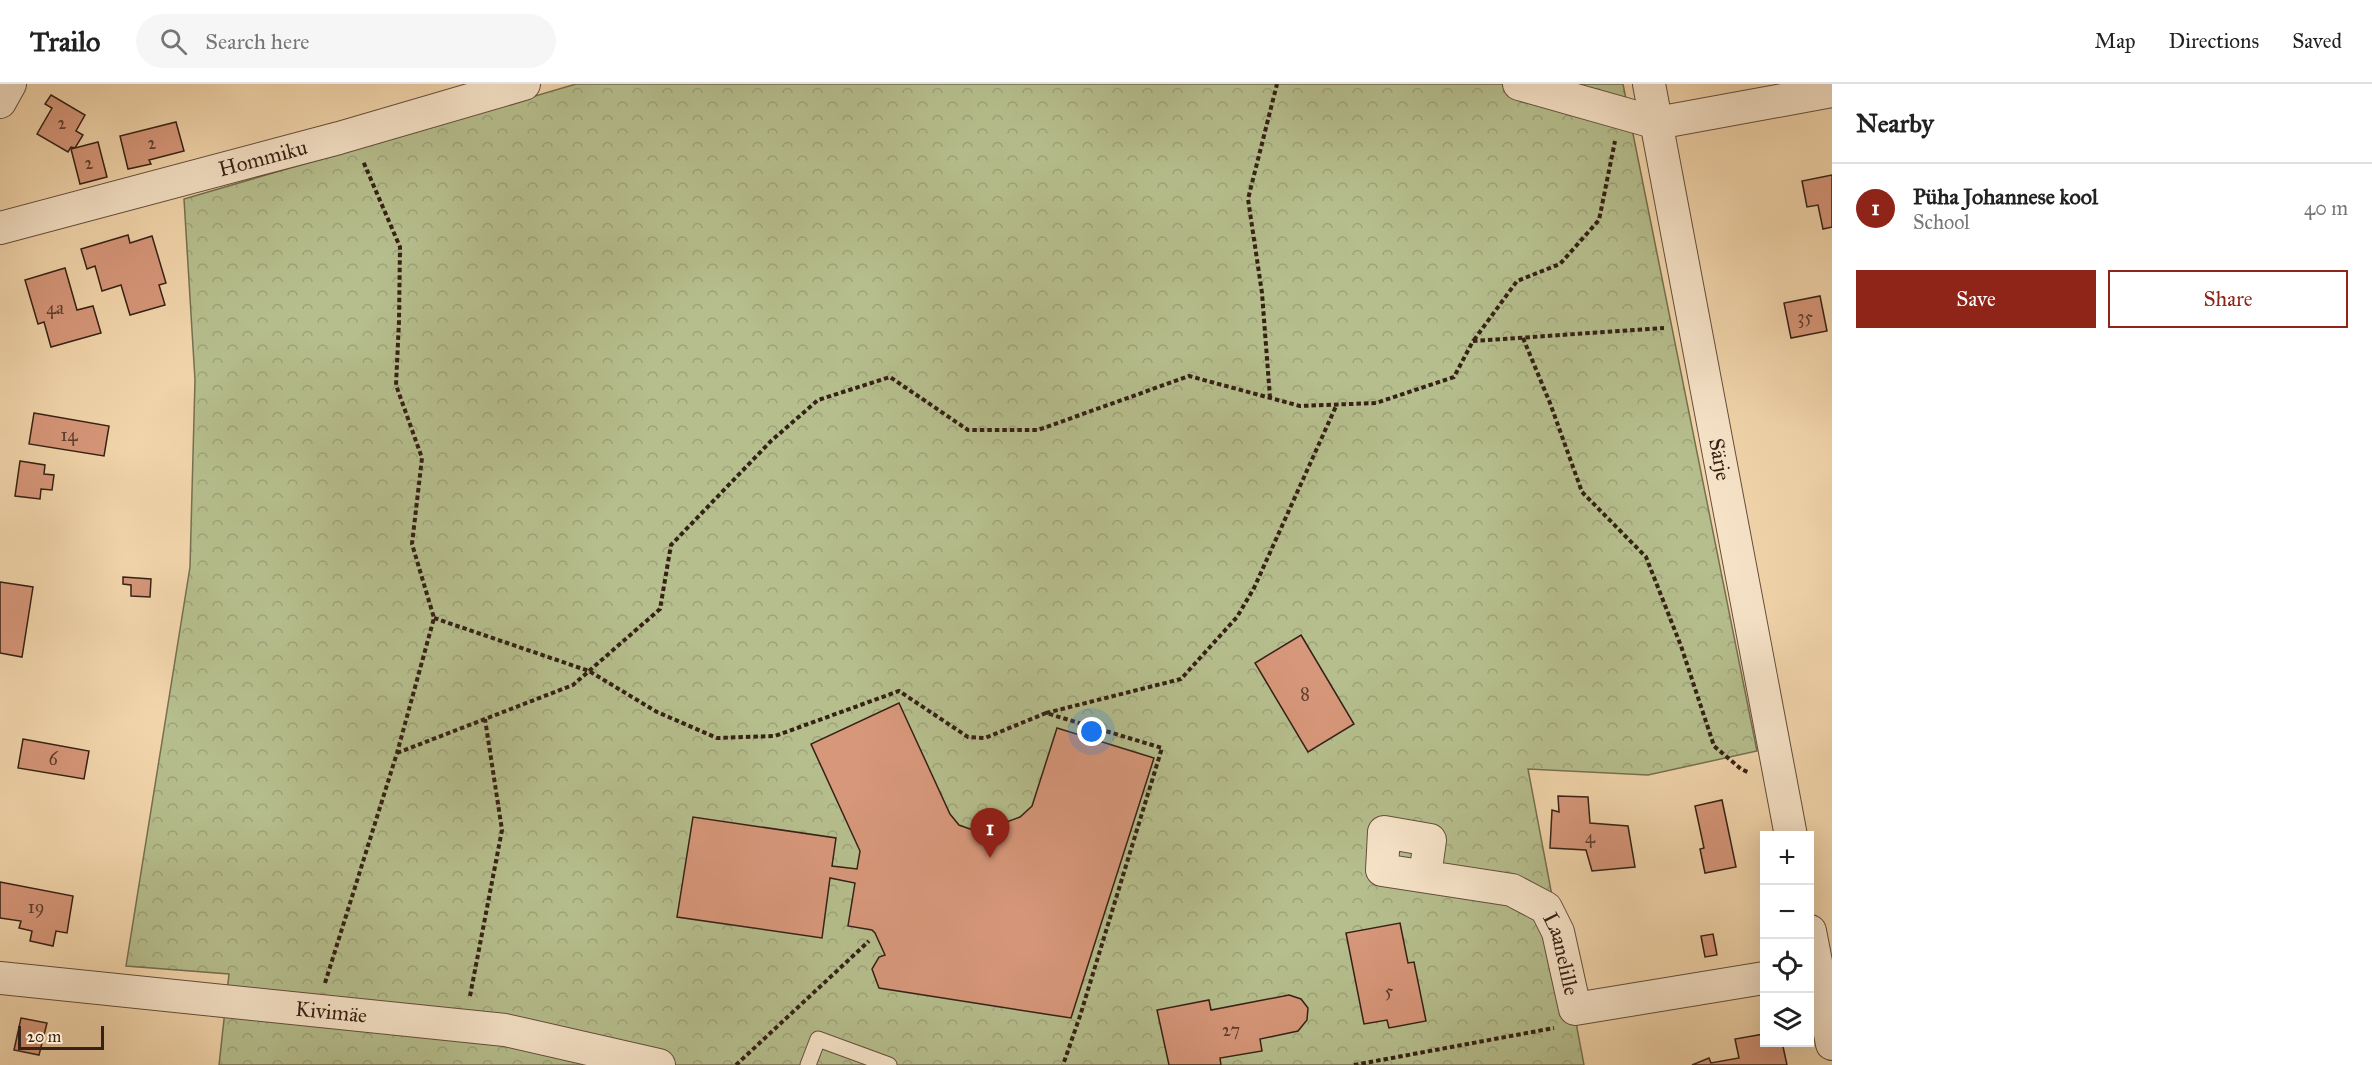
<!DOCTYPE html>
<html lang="en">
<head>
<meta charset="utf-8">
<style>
	body { margin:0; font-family:"IM FELL Great Primer",serif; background:#f6f6f6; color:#222 }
	.controls { position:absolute; right:18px; bottom:18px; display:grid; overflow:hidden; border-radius:0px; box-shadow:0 6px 24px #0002 }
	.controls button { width:54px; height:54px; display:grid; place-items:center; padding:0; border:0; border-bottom:2px solid #e0e0e0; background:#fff; color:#222; font:30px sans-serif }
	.scale { position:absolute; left:18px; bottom:15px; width:86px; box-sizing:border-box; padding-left:6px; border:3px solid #352115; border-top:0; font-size:16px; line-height:21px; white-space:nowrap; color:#352115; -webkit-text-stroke:4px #f7e4c9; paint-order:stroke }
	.you { position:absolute; left:1092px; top:648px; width:21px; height:21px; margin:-15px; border:4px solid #fff; border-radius:50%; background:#1a73e8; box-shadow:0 0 0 9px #1a73e833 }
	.badge { display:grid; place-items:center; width:39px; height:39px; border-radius:50%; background:#8f2418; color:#fff; font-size:20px; font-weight:700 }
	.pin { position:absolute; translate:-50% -50px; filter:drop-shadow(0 2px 3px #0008) }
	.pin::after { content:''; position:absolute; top:32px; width:21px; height:18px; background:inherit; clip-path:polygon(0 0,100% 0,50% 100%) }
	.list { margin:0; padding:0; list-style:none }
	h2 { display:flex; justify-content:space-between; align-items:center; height:78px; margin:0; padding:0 24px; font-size:26px }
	h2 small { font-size:20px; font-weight:400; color:#767676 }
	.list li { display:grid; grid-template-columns:39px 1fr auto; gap:18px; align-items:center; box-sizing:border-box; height:90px; padding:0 24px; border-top:2px solid #e0e0e0 }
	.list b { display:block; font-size:22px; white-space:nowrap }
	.list p { margin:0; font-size:20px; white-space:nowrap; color:#767676 }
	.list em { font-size:20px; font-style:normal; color:#767676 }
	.actions { display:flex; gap:12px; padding:18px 24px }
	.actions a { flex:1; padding:14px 0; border:2px solid #8f2418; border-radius:0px; text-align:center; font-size:21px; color:#8f2418 }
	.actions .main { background:#8f2418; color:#fff }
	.icon { flex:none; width:33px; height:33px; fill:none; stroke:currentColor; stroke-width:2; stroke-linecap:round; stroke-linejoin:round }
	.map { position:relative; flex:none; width:1832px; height:981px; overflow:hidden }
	header { display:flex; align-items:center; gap:36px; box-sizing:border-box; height:84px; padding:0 30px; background:#fff; border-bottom:2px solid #e0e0e0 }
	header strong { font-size:28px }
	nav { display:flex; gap:33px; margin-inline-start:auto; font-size:21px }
	.search { width:420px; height:54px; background:#f6f6f6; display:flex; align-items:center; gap:15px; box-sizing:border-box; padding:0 21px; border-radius:33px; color:#767676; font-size:22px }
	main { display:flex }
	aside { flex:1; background:#fff }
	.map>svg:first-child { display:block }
</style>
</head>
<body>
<header>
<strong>Trailo</strong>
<div class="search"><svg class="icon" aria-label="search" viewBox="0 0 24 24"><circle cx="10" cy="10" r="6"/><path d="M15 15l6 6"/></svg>Search here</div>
<nav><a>Map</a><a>Directions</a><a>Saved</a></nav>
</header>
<main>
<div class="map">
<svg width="1832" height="981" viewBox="0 0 1832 981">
	<defs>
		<pattern id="forest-crowns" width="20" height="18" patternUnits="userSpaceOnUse" patternTransform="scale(1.5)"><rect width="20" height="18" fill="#b6be8d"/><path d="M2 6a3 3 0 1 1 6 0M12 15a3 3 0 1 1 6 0" fill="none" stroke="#9da379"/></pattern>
	</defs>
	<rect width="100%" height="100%" fill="#f3d6ac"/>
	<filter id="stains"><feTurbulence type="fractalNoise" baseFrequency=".00333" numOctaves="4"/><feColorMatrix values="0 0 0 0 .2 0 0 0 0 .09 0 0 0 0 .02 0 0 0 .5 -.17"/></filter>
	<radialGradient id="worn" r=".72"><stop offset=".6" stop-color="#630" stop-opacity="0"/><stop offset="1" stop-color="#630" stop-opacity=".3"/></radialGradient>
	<!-- forest -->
	<polygon fill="url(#forest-crowns)" stroke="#767051" stroke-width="1.5" points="576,0 1623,0 1757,667 1648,691 1528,685 1584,981 219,981 229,890 126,882 190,483 195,296 184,115"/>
	<!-- building -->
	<g fill="#d7977a" stroke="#352115" stroke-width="1.5">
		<polygon points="51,11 85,31 76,47 83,51 75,64 71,63 68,68 37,50 52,24 45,20"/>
		<polygon points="176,38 184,67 149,76 151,80 128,85 120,52"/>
		<polygon points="98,58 107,93 80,100 71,65"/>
		<polygon points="1832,91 1832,143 1823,145 1818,121 1807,123 1802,97"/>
		<polygon points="128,151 130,159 152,152 166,199 159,201 165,221 130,231 121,201 102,207 95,182 87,185 81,165"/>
		<polygon points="65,184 77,226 93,222 101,249 51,263 44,238 38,240 25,196"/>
		<polygon points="1820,212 1827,247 1791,254 1784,219"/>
		<polygon points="34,329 109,342 104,372 29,360"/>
		<polygon points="20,377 45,381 44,390 54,391 52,406 41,405 40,415 15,412"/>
		<polygon points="123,493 151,495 150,513 131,512 131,501 123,500"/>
		<polygon points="0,498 33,503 22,573 0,569"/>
		<polygon points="1301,551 1354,640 1308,668 1255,579"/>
		<polygon points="899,619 950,730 959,741 970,745 985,746 1020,733 1032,722 1057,644 1154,674 1071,934 879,904 872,885 879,873 885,871 875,849 872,846 848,842 855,799 830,794 822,854 677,833 693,733 836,754 832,782 857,785 860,767 811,660"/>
		<polygon points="23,655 89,667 84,695 18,684"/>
		<polygon points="1558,712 1588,713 1590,739 1628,742 1635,783 1592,787 1586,766 1550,764 1552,726 1559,728"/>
		<polygon points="1722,716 1736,783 1705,789 1700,765 1704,764 1695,722"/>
		<polygon points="0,798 73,812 67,849 56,847 53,862 30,857 32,847 19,844 21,837 0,834"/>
		<polygon points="1400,839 1408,879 1414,878 1426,937 1389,944 1387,936 1364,940 1346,849"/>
		<polygon points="1713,850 1717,871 1705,873 1701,852"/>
		<polygon points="1289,911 1301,915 1308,924 1307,936 1298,947 1260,955 1262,967 1220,974 1221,981 1169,981 1157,926 1209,916 1211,926"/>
		<polygon points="21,934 47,939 39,971 14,966"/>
		<polygon points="1764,950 1764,958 1782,958 1787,981 1692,981 1709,974 1711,979 1739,974 1735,955"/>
	</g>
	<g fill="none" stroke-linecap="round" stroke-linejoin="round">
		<defs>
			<polyline id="lane" points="808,981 818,955 889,981"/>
			<g id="street">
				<polyline points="1519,0 1657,39 1832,7"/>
				<path id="s1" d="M1649,0L1791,752"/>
				<polyline points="0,18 10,0"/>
				<path id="s2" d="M0,144L339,54L524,0"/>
				<path id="s3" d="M1425,792L1430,756L1384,748L1382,786L1512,806L1546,824L1558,848L1575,925L1764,894"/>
				<polyline points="1810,847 1832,960"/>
				<path id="s4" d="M0,894L505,946L659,981"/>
			</g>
		</defs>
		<!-- lane casing -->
		<use href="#lane" stroke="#644e3b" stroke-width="17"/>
		<!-- street casing -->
		<use href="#street" stroke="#644e3b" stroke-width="34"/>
		<!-- path -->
		<g stroke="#352115" stroke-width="4" stroke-dasharray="4.5 3" stroke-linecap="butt">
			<polyline points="1523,254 1550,319 1582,408 1646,473 1681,562 1714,662 1741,685 1750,689"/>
			<polyline points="1474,256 1517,197 1560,180 1599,136 1615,57"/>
			<polyline points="1270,314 1262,209 1248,115 1277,0"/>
			<polyline points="434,534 589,587 657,628 717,654 775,652 899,607 968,653 985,654 1046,629 1162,664 1080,932 1063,981"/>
			<polyline points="1046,629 1181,595 1237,533 1254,504 1337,320"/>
			<polyline points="397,669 573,601 660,525 671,461 771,357 818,316 890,293 968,346 1038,346 1189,292 1300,322 1376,319 1454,293 1473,257 1664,244"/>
			<polyline points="325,899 397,669 434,534 412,460 422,374 396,301 399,237 400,163 363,77"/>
			<polyline points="470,912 502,746 485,635"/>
			<polyline points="736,981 869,857"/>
			<polyline points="1354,981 1554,944"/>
		</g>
		<!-- lane -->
		<use href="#lane" stroke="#f7e4c9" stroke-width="15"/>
		<!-- street -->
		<use href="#street" stroke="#f7e4c9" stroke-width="32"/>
	</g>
	<g text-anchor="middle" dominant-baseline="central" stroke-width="6" stroke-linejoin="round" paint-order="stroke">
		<!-- number labels -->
		<g font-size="18" fill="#5e3e2e">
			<text x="62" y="39">2</text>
			<text x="152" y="59">2</text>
			<text x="89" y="79">2</text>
			<text x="55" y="224">4a</text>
			<text x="1805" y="233">35</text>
			<text x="69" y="351">14</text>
			<text x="1305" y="610">8</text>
			<text x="53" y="675">6</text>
			<text x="1590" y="753">4</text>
			<text x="36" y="823">19</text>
			<text x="1389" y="907">5</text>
			<text x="1231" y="946">27</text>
		</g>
		<!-- street labels -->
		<g font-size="21" fill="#352115" stroke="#f7e4c9">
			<text stroke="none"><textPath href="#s2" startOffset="272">Hommiku</textPath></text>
			<text stroke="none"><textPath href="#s1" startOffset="382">Särje</textPath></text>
			<text stroke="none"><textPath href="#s3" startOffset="340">Laanelille</textPath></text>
			<text stroke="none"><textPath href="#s4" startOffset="333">Kivimäe</textPath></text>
		</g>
	</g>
	<rect width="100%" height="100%" filter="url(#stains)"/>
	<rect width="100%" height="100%" fill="url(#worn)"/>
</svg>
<div class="controls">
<button>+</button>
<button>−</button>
<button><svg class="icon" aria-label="locate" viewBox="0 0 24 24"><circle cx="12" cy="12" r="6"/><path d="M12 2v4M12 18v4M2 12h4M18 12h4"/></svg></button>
<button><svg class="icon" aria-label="layers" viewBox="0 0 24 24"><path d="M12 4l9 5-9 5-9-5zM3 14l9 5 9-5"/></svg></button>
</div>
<div class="scale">20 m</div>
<div class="you"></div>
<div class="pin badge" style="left:990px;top:774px">1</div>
</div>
<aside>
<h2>Nearby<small></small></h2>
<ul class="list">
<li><span class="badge">1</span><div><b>Püha Johannese kool</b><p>School</p></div><em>40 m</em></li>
</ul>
<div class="actions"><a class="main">Save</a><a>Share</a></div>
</aside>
</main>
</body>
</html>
